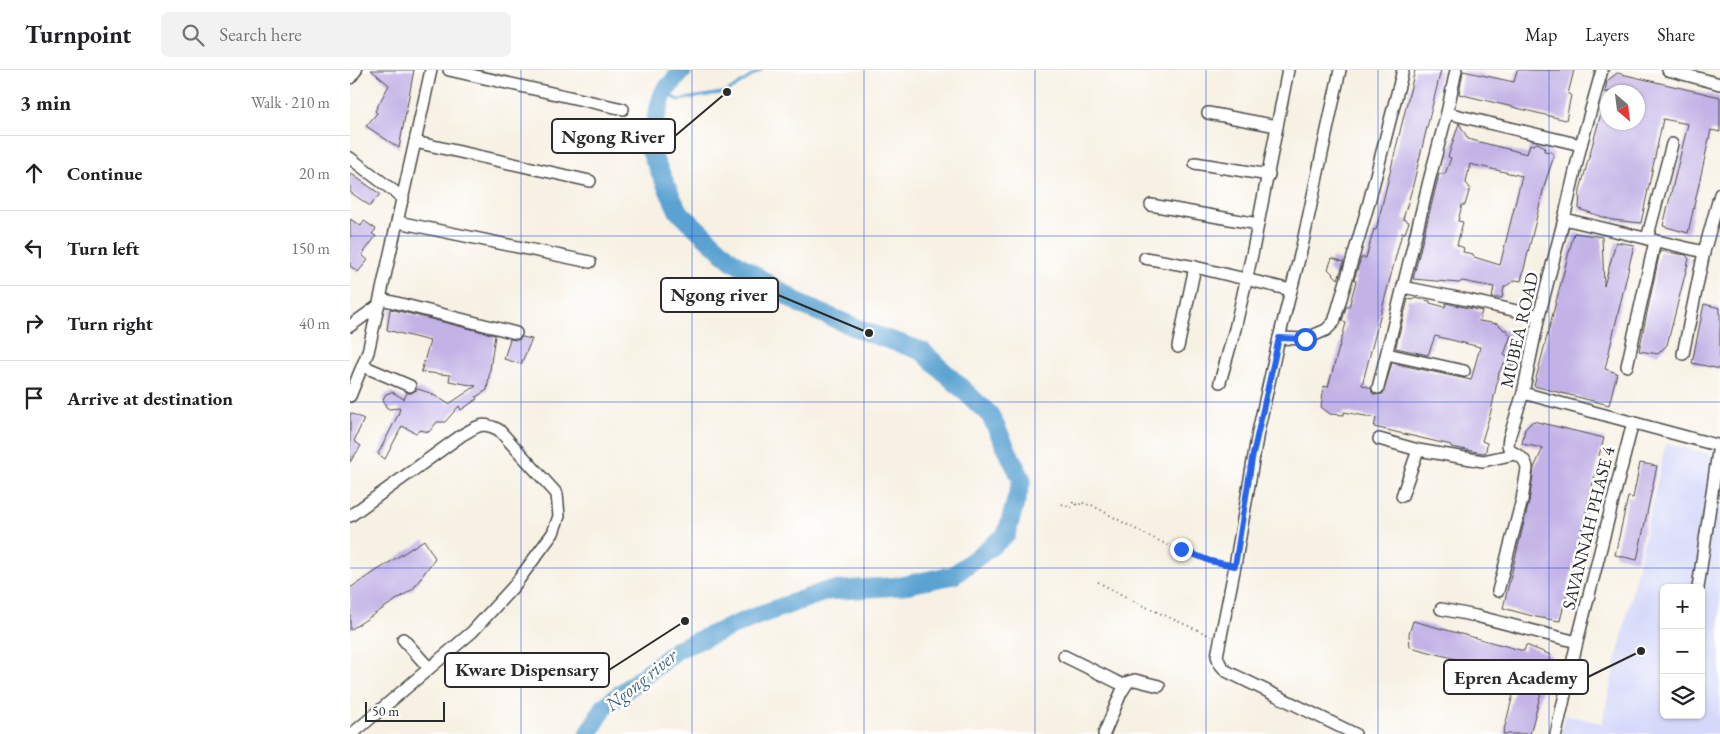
<!DOCTYPE html>
<html lang="en">
<head>
<meta charset="utf-8">
<style>
	body { margin:0; font-family:"EB Garamond",serif; background:#f2f2f2; color:#202124 }
	.controls { position:absolute; right:15px; bottom:15px; display:grid; overflow:hidden; border-radius:8px; box-shadow:0 1px 4px #0004 }
	.controls button { width:45px; height:45px; display:grid; place-items:center; padding:0; border:0; border-bottom:1px solid #e0e0e0; background:#fff; color:#202124; font:25px sans-serif }
	.compass { position:absolute; left:1250px; top:15px; width:45px; height:45px; border-radius:50%; background:#fff; box-shadow:0 1px 4px #0004; rotate:152deg }
	.scale { position:absolute; left:15px; bottom:12px; width:80px; box-sizing:border-box; padding-left:5px; border:2px solid #2b2b2b; border-top:0; font-size:14px; line-height:18px; white-space:nowrap; color:#2b2b2b; -webkit-text-stroke:4px #fff; paint-order:stroke }
	.stop { position:absolute; width:15px; height:15px; margin:-11px; border:4px solid #2563eb; border-radius:50%; background:#fff }
	.stop.end { background:#2563eb; border-color:#fff; box-shadow:0 1px 5px #0008 }
	.list { margin:0; padding:0; list-style:none }
	h2 { display:flex; justify-content:space-between; align-items:center; height:65px; margin:0; padding:0 20px; font-size:21px }
	h2 small { font-size:16px; font-weight:400; color:#757577 }
	.list li { display:grid; grid-template-columns:32px 1fr auto; gap:15px; align-items:center; box-sizing:border-box; height:75px; padding:0 20px; border-top:1px solid #e0e0e0 }
	.list b { display:block; font-size:19px; white-space:nowrap }
	.list em { font-size:16px; font-style:normal; color:#757577 }
	.icon { flex:none; width:28px; height:28px; fill:none; stroke:currentColor; stroke-width:2; stroke-linecap:round; stroke-linejoin:round }
	.map { position:relative; flex:none; width:1370px; height:664px; overflow:hidden }
	header { display:flex; align-items:center; gap:30px; box-sizing:border-box; height:70px; padding:0 25px; background:#fff; border-bottom:1px solid #e0e0e0 }
	header strong { font-size:24px }
	nav { display:flex; gap:28px; margin-inline-start:auto; font-size:18px }
	.search { width:350px; height:45px; background:#f2f2f2; display:flex; align-items:center; gap:12px; box-sizing:border-box; padding:0 18px; border-radius:8px; color:#757577; font-size:19px }
	main { display:flex }
	aside { flex:1; background:#fff }
	.map>svg:first-child { display:block }
</style>
</head>
<body>
<header>
<strong>Turnpoint</strong>
<div class="search"><svg class="icon" aria-label="search" viewBox="0 0 24 24"><circle cx="10" cy="10" r="6"/><path d="M15 15l6 6"/></svg>Search here</div>
<nav><a>Map</a><a>Layers</a><a>Share</a></nav>
</header>
<main>
<aside>
<h2>3 min<small>Walk · 210 m</small></h2>
<ul class="list">
<li><svg class="icon" aria-label="ahead" viewBox="0 0 24 24"><path d="M12 20V5M6 11l6-6 6 6"/></svg><div><b>Continue</b></div><em>20 m</em></li>
<li><svg class="icon" aria-label="left" viewBox="0 0 24 24"><path d="M17 20v-9H6M10 6l-5 5 5 5"/></svg><div><b>Turn left</b></div><em>150 m</em></li>
<li><svg class="icon" aria-label="right" viewBox="0 0 24 24"><path d="M7 20v-9h11M14 6l5 5-5 5"/></svg><div><b>Turn right</b></div><em>40 m</em></li>
<li><svg class="icon" aria-label="arrive" viewBox="0 0 24 24"><path d="M6 21V4h12l-3 4 3 4H6"/></svg><div><b>Arrive at destination</b></div></li>
</ul>
</aside>
<div class="map">
<svg width="1370" height="664" viewBox="0 0 1370 664">
	<rect width="100%" height="100%" fill="#fff"/>
	<filter id="ink" filterUnits="userSpaceOnUse"><feTurbulence type="fractalNoise" baseFrequency=".02" numOctaves="2"/><feDisplacementMap in="SourceGraphic" scale="10" xChannelSelector="R" yChannelSelector="G"/><feConvolveMatrix kernelMatrix="1 2 1 2 8 2 1 2 1" color-interpolation-filters="sRGB"/></filter>
	<filter id="wash" filterUnits="userSpaceOnUse"><feTurbulence type="fractalNoise" baseFrequency=".0096" numOctaves="4" result="noise"/><feDisplacementMap in="SourceGraphic" scale="20" xChannelSelector="R" yChannelSelector="G"/><feGaussianBlur stdDeviation="1.12" result="paint"/><feColorMatrix in="noise" values="0 0 0 0 0 0 0 0 0 0 0 0 0 0 0 0 0 1.4 0 .05"/><feComposite in="paint" operator="in"/></filter>
	<g filter="url(#wash)">
		<rect width="100%" height="100%" fill="#f7f1e3"/>
		<!-- built -->
		<path fill="#d5d8f9" fill-rule="evenodd" d="M1316,373L1370,387V664H1211L1215,645L1252,653ZM1314,518H1351V645H1314Z"/>
		<g fill="none" stroke-linecap="round" stroke-linejoin="round">
			<!-- stream -->
			<polyline stroke="#5aa2d1" stroke-width="3" points="313,23 329,30 377,22 411,0"/>
			<!-- river -->
			<polyline stroke="#5aa2d1" stroke-width="19" points="238,664 255,636 328,579 409,545 477,521 550,516 604,505 656,465 672,410 640,345 572,281 519,263 452,235 381,190 328,141 298,76 313,23 333,0"/>
		</g>
		<g id="blocks">
			<!-- building -->
			<g fill="#c3b2e6" fill-rule="evenodd">
				<polygon points="21,0 64,0 49,78 16,56 27,43 25,41 39,15"/>
				<polygon points="1065,0 1091,0 1062,119 1053,149 1059,152 1055,163 1052,163 1012,315 1021,318 1022,323 1026,325 1033,324 1042,293 1121,310 1130,277 1085,266 1078,285 1046,278 1046,276 1058,229 1063,230 1065,228 1080,231 1080,233 1095,237 1096,233 1132,241 1129,251 1148,254 1154,260 1158,260 1158,264 1161,265 1154,285 1171,296 1153,294 1149,303 1141,341 1132,371 1137,373 1136,382 1133,383 1101,377 1101,375 1024,357 1026,348 994,342 994,345 980,344 971,337 974,316 978,317 996,253 992,251 996,237 999,237 1006,211 1004,210 1011,188 1016,188 1024,159 1026,160"/>
				<polygon points="1167,0 1224,0 1218,24 1221,25 1216,50 1109,24 1113,1 1164,12"/>
				<polygon points="1267,3 1370,27 1370,62 1361,60 1338,163 1313,156 1338,54 1313,49 1291,153 1262,150 1229,139 1230,120 1254,32 1258,32 1258,52 1288,52 1288,22 1255,22 1257,11"/>
				<path d="M1109,53L1118,69L1177,84L1180,74L1183,75L1187,73L1195,77L1194,81L1202,82L1204,86L1195,113L1171,211L1166,210L1154,217L1152,228H1142L1144,217L1112,211L1109,213L1063,209L1089,104H1095L1101,88L1098,87ZM1120,94L1172,106L1150,195L1124,187L1123,184L1113,182L1114,178L1107,175L1113,152L1108,151L1112,135H1115L1120,118L1116,113Z"/>
				<polygon points="0,103 30,124 20,136 0,122"/>
				<polygon points="0,149 11,156 14,151 26,159 22,164 26,166 12,185 18,190 8,202 0,196"/>
				<polygon points="1224,163 1252,167 1254,216 1266,172 1284,175 1255,299 1267,303 1259,335 1184,316"/>
				<polygon points="1310,181 1336,185 1339,189 1317,275 1308,284 1289,281"/>
				<polygon points="982,188 994,192 988,209 978,199"/>
				<polygon points="1354,234 1370,238 1370,299 1342,293"/>
				<polygon points="40,239 145,265 137,320 126,327 127,329 111,340 109,336 95,352 87,352 79,362 70,360 66,363 52,356 35,389 28,384 48,345 50,338 39,339 36,337 33,329 36,324 42,322 54,329 57,323 61,323 68,319 80,323 99,334 126,316 99,311 100,305 71,302 80,271 37,260"/>
				<polygon points="172,267 182,269 171,294 154,289 160,269 168,270"/>
				<polygon points="0,343 14,349 4,371 11,376 0,392"/>
				<polygon points="1183,351 1254,368 1246,396 1247,396 1210,551 1186,547 1153,538 1179,432 1184,398 1193,378 1172,374 1175,359"/>
				<polygon points="1290,393 1307,396 1287,490 1265,485 1278,427 1283,428"/>
				<polygon points="74,470 85,488 63,519 0,560 0,518"/>
				<polygon points="1063,551 1174,581 1176,575 1201,585 1180,664 1153,664 1168,605 1060,577 1059,564"/>
			</g>
		</g>
	</g>
	<g filter="url(#ink)">
		<use href="#blocks" fill-opacity="0" stroke="#4a4947" stroke-width="1"/>
		<g fill="none" stroke-linecap="round" stroke-linejoin="round">
			<defs>
				<g id="minor">
					<polyline points="99,0 273,39"/>
					<polyline points="990,0 951,181 929,268 908,362 885,496 867,586 870,594 876,601 1005,664"/>
					<polyline points="1318,0 1370,14"/>
					<polyline points="0,8 6,0"/>
					<polyline points="858,43 927,56"/>
					<polyline points="1097,43 1231,75"/>
					<polyline points="65,72 240,111"/>
					<polyline points="0,88 53,128"/>
					<polyline points="845,93 919,105"/>
					<polyline points="801,135 908,154"/>
					<polyline points="1214,149 1354,182"/>
					<polyline points="48,152 240,192"/>
					<polyline points="1297,169 1322,74"/>
					<polyline points="795,188 845,197 941,220"/>
					<polyline points="1053,217 1118,230 1189,246"/>
					<polyline points="31,229 166,263"/>
					<polyline points="0,256 28,236"/>
					<polyline points="929,268 955,269 976,260 984,252 1018,136 1053,0"/>
					<polyline points="828,277 845,197"/>
					<polyline points="1037,284 1114,301"/>
					<polyline points="1333,284 1354,182 1370,124"/>
					<polyline points="13,296 60,316"/>
					<polyline points="1277,296 1305,171"/>
					<polyline points="870,312 885,259 903,180 938,0"/>
					<polyline points="1028,318 1079,111 1097,43 1106,0"/>
					<polyline points="1173,323 1370,376"/>
					<polyline points="0,326 18,282 81,0"/>
					<polyline points="1029,369 1068,380 1133,391 1165,384"/>
					<polyline points="1052,426 1068,380"/>
					<path d="M0,446L112,365C128,356 132,351 149,360L207,424L209,446L203,463L164,516L122,562L2,664"/>
					<polyline points="1348,518 1369,375"/>
					<path d="M1148,521L1172,430L1177,399C1177,389 1168,385 1160,381L1158,375L1159,368L1173,323L1189,246L1214,149L1231,75L1252,0"/>
					<polyline points="1091,539 1126,546 1227,572"/>
					<polyline points="53,569 79,598"/>
					<polyline points="714,586 775,616"/>
					<polyline points="754,664 771,623 778,612 785,610 809,616"/>
					<polyline points="1206,664 1227,572 1283,352"/>
				</g>
			</defs>
			<!-- minor casing -->
			<use href="#minor" stroke="#4a4947" stroke-width="14"/>
			<!-- path -->
			<g stroke="#4a4947" stroke-width="2" stroke-dasharray="1 4" stroke-linecap="butt">
				<path d="M712,434L721,438L723,432L729,436L731,432L737,435L740,434C783,458 827,484 875,494"/>
				<polyline points="748,512 787,533 861,566"/>
			</g>
			<!-- minor -->
			<use href="#minor" stroke="#fff" stroke-width="11"/>
		</g>
	</g>
	<g fill="none" stroke-linecap="round" stroke-linejoin="round" filter="url(#ink)">
		<!-- route -->
		<polyline stroke="#2563eb" stroke-width="6" points="831,479 860,491 885,496 902,389 929,268 955,269"/>
	</g>
	<!-- grid -->
	<path fill="none" stroke="#1d4ed8" stroke-width="1" stroke-opacity="0.55" d="M171,0V664M342,0V664M514,0V664M685,0V664M856,0V664M1028,0V664M1199,0V664M0,166H1370M0,332H1370M0,498H1370"/>
	<g text-anchor="middle" dominant-baseline="central" stroke-width="5" stroke-linejoin="round" paint-order="stroke">
		<!-- street labels -->
		<g font-size="18" fill="#2b2b2b" stroke="#fff">
			<text transform="translate(1169 260) rotate(-77)">MUBEA ROAD</text>
			<text transform="translate(1238 458) rotate(-76)">SAVANNAH PHASE 4</text>
		</g>
		<!-- water labels -->
		<g font-size="19" font-style="italic" fill="#406176" stroke="#fff">
			<text transform="translate(291 610) rotate(-39)">Ngong river</text>
		</g>
	</g>
	<!-- callouts -->
	<path fill="none" stroke="#2b2b2b" stroke-width="2" d="M377 22L325 66M519 263L428 225M335 551L259 600M1291 581L1238 607"/>
	<g fill="#2b2b2b" stroke="#fff" stroke-width="2">
		<circle cx="377" cy="22" r="5"/>
		<circle cx="519" cy="263" r="5"/>
		<circle cx="335" cy="551" r="5"/>
		<circle cx="1291" cy="581" r="5"/>
	</g>
	<g fill="#fff" stroke="#2b2b2b" stroke-width="2">
		<rect x="202" y="49" width="123" height="34" rx="5"/>
		<rect x="311" y="208" width="117" height="34" rx="5"/>
		<rect x="95" y="583" width="164" height="34" rx="5"/>
		<rect x="1094" y="590" width="144" height="34" rx="5"/>
	</g>
	<g font-size="19" text-anchor="middle" font-weight="bold" fill="#2b2b2b">
		<text x="263" y="73">Ngong River</text>
		<text x="369" y="231">Ngong river</text>
		<text x="177" y="606">Kware Dispensary</text>
		<text x="1166" y="614">Epren Academy</text>
	</g>
</svg>
<div class="controls">
<button>+</button>
<button>−</button>
<button><svg class="icon" aria-label="layers" viewBox="0 0 24 24"><path d="M12 4l9 5-9 5-9-5zM3 14l9 5 9-5"/></svg></button>
</div>
<svg class="compass" viewBox="-18 -18 36 36"><path d="M0-13l5 13h-10z" fill="#e53935"/><path d="M0 13l5-13h-10z" fill="#757577"/></svg>
<div class="scale">50 m</div>
<div class="stop" style="left:955px;top:269px"></div>
<div class="stop end" style="left:831px;top:479px"></div>
</div>
</main>
</body>
</html>
